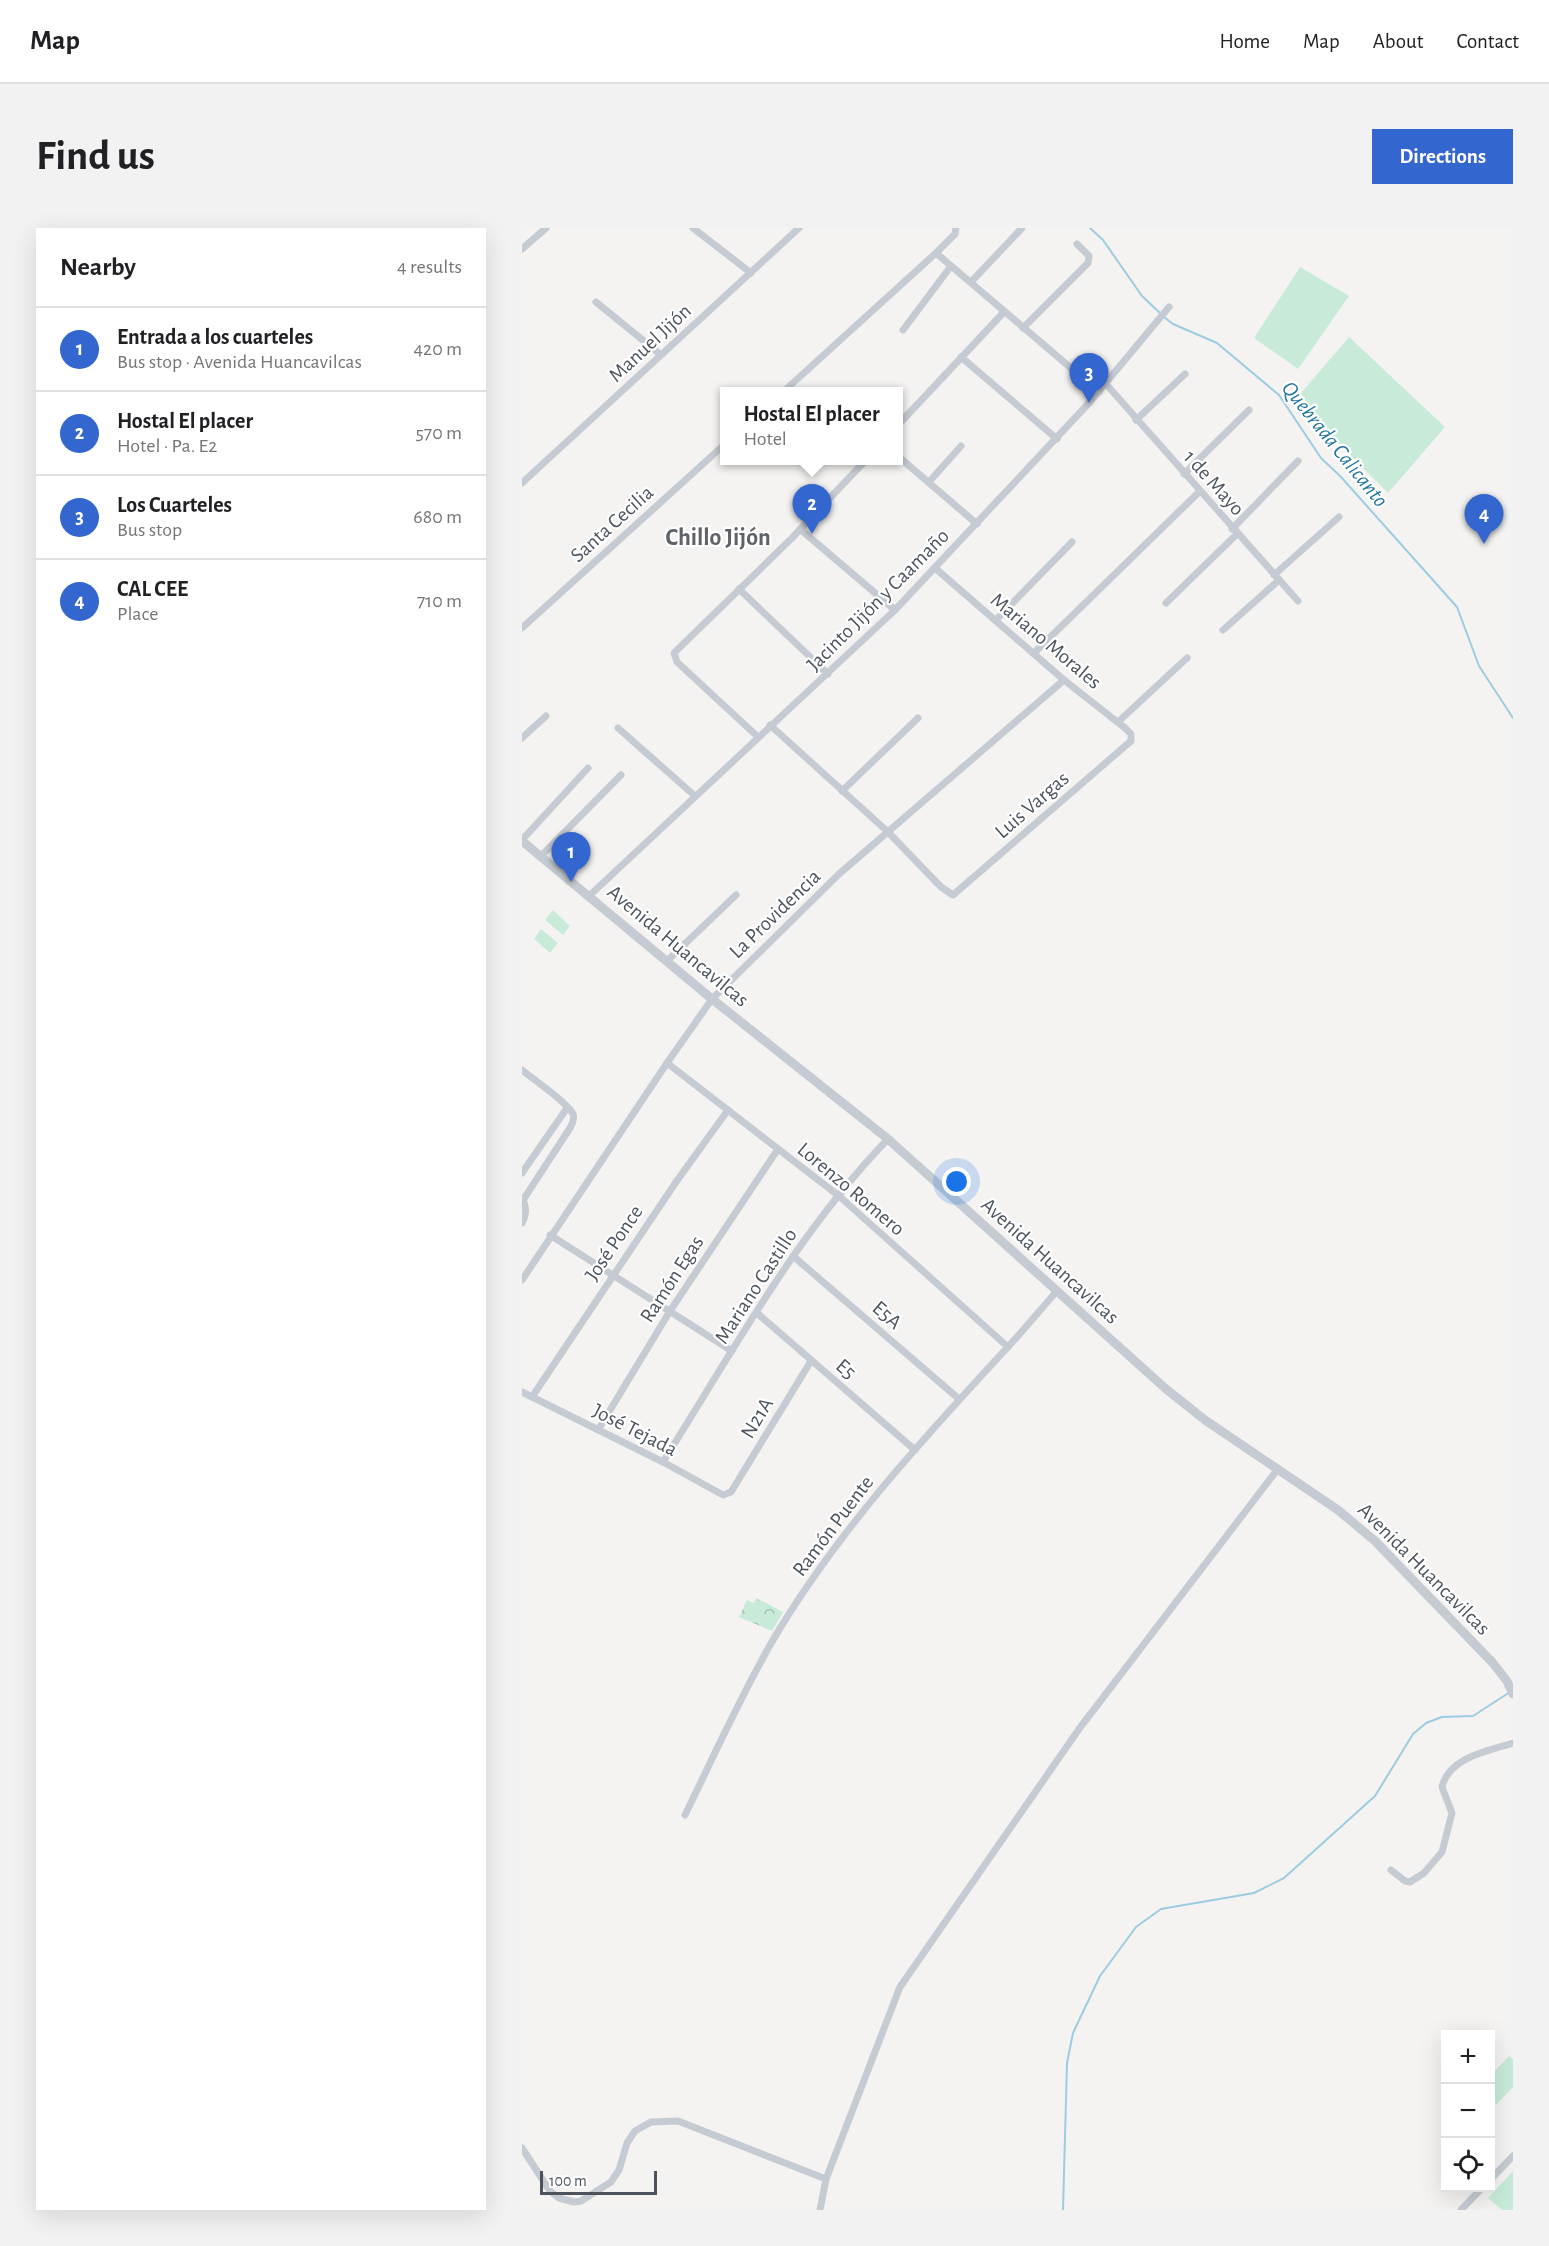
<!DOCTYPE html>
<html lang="en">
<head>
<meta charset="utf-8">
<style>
	body { margin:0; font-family:"Alegreya Sans",sans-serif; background:#f2f2f2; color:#202124 }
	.controls { position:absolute; right:18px; bottom:18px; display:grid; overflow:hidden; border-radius:0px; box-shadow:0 6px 24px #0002 }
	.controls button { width:54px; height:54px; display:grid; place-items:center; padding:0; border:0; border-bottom:2px solid #e0e0e0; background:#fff; color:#202124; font:30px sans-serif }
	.scale { position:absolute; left:18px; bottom:15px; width:117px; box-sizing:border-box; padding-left:6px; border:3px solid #4c535d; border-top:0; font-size:16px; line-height:21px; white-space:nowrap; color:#4c535d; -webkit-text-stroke:4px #fff; paint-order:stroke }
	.you { position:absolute; left:435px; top:954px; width:21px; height:21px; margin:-15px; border:4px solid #fff; border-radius:50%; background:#1a73e8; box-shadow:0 0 0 9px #1a73e833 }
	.badge { display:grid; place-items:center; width:39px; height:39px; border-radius:50%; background:#3366ce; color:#fff; font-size:20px; font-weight:700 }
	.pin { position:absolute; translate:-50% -50px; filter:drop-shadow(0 2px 3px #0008) }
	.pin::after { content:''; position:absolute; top:32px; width:21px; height:18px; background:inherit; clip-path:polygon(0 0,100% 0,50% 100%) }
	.popup { position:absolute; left:198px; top:159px; width:183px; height:78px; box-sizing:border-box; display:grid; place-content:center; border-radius:0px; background:#fff; filter:drop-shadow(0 2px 4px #0005); font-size:20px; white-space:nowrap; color:#757577 }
	.popup b { font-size:22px; color:#202124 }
	.popup::after { content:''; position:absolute; left:50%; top:100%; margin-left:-12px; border:12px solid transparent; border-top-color:#fff }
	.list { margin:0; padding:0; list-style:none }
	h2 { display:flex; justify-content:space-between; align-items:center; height:78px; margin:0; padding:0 24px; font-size:26px }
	h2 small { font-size:20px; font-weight:400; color:#757577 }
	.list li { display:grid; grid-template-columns:39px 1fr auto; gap:18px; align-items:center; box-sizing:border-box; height:84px; padding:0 24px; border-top:2px solid #e0e0e0 }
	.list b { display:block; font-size:22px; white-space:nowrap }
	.list p { margin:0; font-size:20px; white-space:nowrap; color:#757577 }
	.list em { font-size:20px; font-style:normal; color:#757577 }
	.icon { flex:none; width:33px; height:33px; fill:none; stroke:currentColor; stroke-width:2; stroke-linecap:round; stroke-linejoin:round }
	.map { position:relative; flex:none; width:991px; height:1982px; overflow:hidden; border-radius:0px }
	header { display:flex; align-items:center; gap:36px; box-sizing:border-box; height:84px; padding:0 30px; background:#fff; border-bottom:2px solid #e0e0e0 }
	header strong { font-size:28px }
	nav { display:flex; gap:33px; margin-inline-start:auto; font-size:21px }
	.intro { display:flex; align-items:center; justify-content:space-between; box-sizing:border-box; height:144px; padding:0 36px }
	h1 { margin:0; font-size:42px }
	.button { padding:15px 27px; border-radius:0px; background:#3366ce; color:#fff; font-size:21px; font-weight:700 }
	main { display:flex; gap:36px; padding:0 36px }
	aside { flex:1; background:#fff; border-radius:0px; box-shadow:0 6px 24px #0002 }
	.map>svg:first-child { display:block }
</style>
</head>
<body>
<header>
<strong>Map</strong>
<nav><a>Home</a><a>Map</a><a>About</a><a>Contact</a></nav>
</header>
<div class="intro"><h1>Find us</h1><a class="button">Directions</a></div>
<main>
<aside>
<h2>Nearby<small>4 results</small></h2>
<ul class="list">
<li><span class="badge">1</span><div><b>Entrada a los cuarteles</b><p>Bus stop · Avenida Huancavilcas</p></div><em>420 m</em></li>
<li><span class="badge">2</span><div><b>Hostal El placer</b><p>Hotel · Pa. E2</p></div><em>570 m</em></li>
<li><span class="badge">3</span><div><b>Los Cuarteles</b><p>Bus stop</p></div><em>680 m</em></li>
<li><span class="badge">4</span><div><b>CAL CEE</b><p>Place</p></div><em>710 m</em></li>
</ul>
</aside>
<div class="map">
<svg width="991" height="1982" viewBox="0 0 991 1982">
	<defs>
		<pattern id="forest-crowns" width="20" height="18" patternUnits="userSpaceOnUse" patternTransform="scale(1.5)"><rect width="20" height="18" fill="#c8ebd9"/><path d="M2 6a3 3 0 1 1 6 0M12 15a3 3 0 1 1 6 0" fill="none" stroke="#a5c1b3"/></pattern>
	</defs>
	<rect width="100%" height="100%" fill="#f4f3f2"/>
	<!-- green -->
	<g fill="#c8ebd9">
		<polygon points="778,39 827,68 776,141 732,110"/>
		<polygon points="827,109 923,199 866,265 773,172"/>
		<polygon points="31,682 48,698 41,707 23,692"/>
		<polygon points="19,701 36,715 28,725 12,711"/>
		<polygon points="987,1828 991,1831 991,1859 974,1877 969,1871 969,1847"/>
		<polygon points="991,1943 991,1982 980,1982 966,1970"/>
	</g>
	<!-- forest -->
	<polygon fill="url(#forest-crowns)" points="234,1370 261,1384 250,1403 217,1389 225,1372 232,1375"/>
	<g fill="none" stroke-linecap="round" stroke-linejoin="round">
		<!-- stream -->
		<g stroke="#9bcce2" stroke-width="2">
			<polyline points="568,0 581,12 620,68 638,85"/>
			<polyline points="642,89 651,96 695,115 757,167 799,230 819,249 935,379 957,438 991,490"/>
			<polyline points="541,1982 545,1835 551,1805 578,1748 614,1699 639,1681 732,1665 762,1650 853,1568 891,1506 904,1495 920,1489 951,1488 988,1464"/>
		</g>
		<!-- minor -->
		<g stroke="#c5cbd2" stroke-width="7">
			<polyline points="171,0 229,45"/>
			<polyline points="0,21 24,0"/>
			<polyline points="414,25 577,164"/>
			<polyline points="449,54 500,0"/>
			<polyline points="74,74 139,127"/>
			<polyline points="501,100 566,35 567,28 555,16"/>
			<polyline points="381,102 429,38"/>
			<polyline points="439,129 535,211"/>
			<polyline points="584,156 776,373"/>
			<polyline points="261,164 414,25 433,6 434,0"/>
			<polyline points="614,192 663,146"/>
			<polyline points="377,196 482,84"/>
			<polyline points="377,229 455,296"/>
			<polyline points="662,246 727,182"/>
			<polyline points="407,254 439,218"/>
			<polyline points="0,255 277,0"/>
			<polyline points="278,301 373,382"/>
			<polyline points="710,301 776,233"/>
			<polyline points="752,347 817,289"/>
			<polyline points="217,361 306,446"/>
			<polyline points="644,375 715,306"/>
			<polyline points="474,392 550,314"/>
			<polyline points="0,400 203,216"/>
			<polyline points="701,402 757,352"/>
			<polyline points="512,425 677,264"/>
			<polyline points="596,494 665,430"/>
			<polyline points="248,497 366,604 419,659 431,667 609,513 609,506 603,500 542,452 413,340"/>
			<polyline points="96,500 173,568"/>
			<polyline points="236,509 155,434 152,425 270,310 344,232"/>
			<polyline points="0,510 24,488"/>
			<polyline points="320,563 396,490"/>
			<polyline points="0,612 66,540"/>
			<polyline points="19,628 99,547"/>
			<polyline points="67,668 373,382 567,175 647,79"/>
			<polyline points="145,733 214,667"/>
			<polyline points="145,835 317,968 486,1119"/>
			<path d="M0,842C11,851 46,875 51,886C53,891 50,896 48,900L1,972"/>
			<polyline points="0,945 45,880"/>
			<path d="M0,970C5,979 5,986 0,995"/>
			<polyline points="28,1007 210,1123"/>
			<polyline points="271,1028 437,1171"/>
			<polyline points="0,1052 145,835 190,771 317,646 542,452"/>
			<polyline points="235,1085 393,1222"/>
			<polyline points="0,1164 141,1234 201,1267 209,1264 289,1133"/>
			<polyline points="10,1169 154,954 206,882"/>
			<polyline points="76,1202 148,1083 256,921"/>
			<path d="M141,1234C211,1123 275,1005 366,911"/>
			<path d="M163,1587C192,1528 218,1469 251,1412C314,1305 400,1212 484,1121C502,1102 518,1082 535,1063"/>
			<path d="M869,1642L883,1653L888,1654L902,1645L920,1624L930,1585L920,1559C927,1529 966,1523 991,1515"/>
			<polyline points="0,1920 28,1963 37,1970 52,1974 59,1973 89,1954 97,1942 105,1915 113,1903 129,1894 156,1893 304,1951"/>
			<polyline points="969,1951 991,1928"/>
			<polyline points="298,1982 304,1951 378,1759 557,1501 755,1242"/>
			<polyline points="939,1982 960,1960"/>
		</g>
		<!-- tertiary -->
		<polyline stroke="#c5cbd2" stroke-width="9" points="0,613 190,771 366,911 644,1161 683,1192 816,1282 853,1313 970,1434 985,1453 991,1466"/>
	</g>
	<g text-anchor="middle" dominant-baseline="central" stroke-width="4.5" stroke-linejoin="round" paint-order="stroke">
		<!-- street labels -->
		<g font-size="21" fill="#4c535d" stroke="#fff">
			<text transform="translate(128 115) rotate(-43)">Manuel Jijón</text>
			<text transform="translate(692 255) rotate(48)">1 de Mayo</text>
			<text transform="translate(90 296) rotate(-42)">Santa Cecilia</text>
			<text transform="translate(356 372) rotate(-45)">Jacinto Jijón y Caamaño</text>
			<text transform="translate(524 413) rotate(40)">Mariano Morales</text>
			<text transform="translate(510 577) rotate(-41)">Luis Vargas</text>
			<text transform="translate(253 686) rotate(-44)">La Providencia</text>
			<text transform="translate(156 718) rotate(40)">Avenida Huancavilcas</text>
			<text transform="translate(329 961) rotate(40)">Lorenzo Romero</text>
			<text transform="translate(92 1015) rotate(-56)">José Ponce</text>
			<text transform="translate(528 1033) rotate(42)">Avenida Huancavilcas</text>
			<text transform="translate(150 1051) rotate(-57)">Ramón Egas</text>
			<text transform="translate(234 1058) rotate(-57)">Mariano Castillo</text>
			<text transform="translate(365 1087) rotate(41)">E5A</text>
			<text transform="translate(324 1141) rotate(41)">E5</text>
			<text transform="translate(235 1190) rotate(-59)">N21A</text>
			<text transform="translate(113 1202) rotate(27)">José Tejada</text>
			<text transform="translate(311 1298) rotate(-53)">Ramón Puente</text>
			<text transform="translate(902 1341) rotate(45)">Avenida Huancavilcas</text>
		</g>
		<!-- water labels -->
		<g font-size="22" font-style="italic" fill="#20769d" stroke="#fff">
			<text transform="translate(813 216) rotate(51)">Quebrada Calicanto</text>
		</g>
		<!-- quarter labels -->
		<g font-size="24" font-weight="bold" fill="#5f6266" stroke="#fff">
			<text x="196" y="310">Chillo Jijón</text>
		</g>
	</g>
</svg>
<div class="controls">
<button>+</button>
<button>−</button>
<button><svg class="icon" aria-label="locate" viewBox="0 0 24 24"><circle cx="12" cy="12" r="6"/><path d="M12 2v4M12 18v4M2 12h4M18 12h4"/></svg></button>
</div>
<div class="scale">100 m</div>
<div class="you"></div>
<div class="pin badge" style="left:49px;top:654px">1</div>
<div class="pin badge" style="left:290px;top:306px">2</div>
<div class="popup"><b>Hostal El placer</b>Hotel</div>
<div class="pin badge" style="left:567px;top:175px">3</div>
<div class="pin badge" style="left:962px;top:316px">4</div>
</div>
</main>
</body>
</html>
